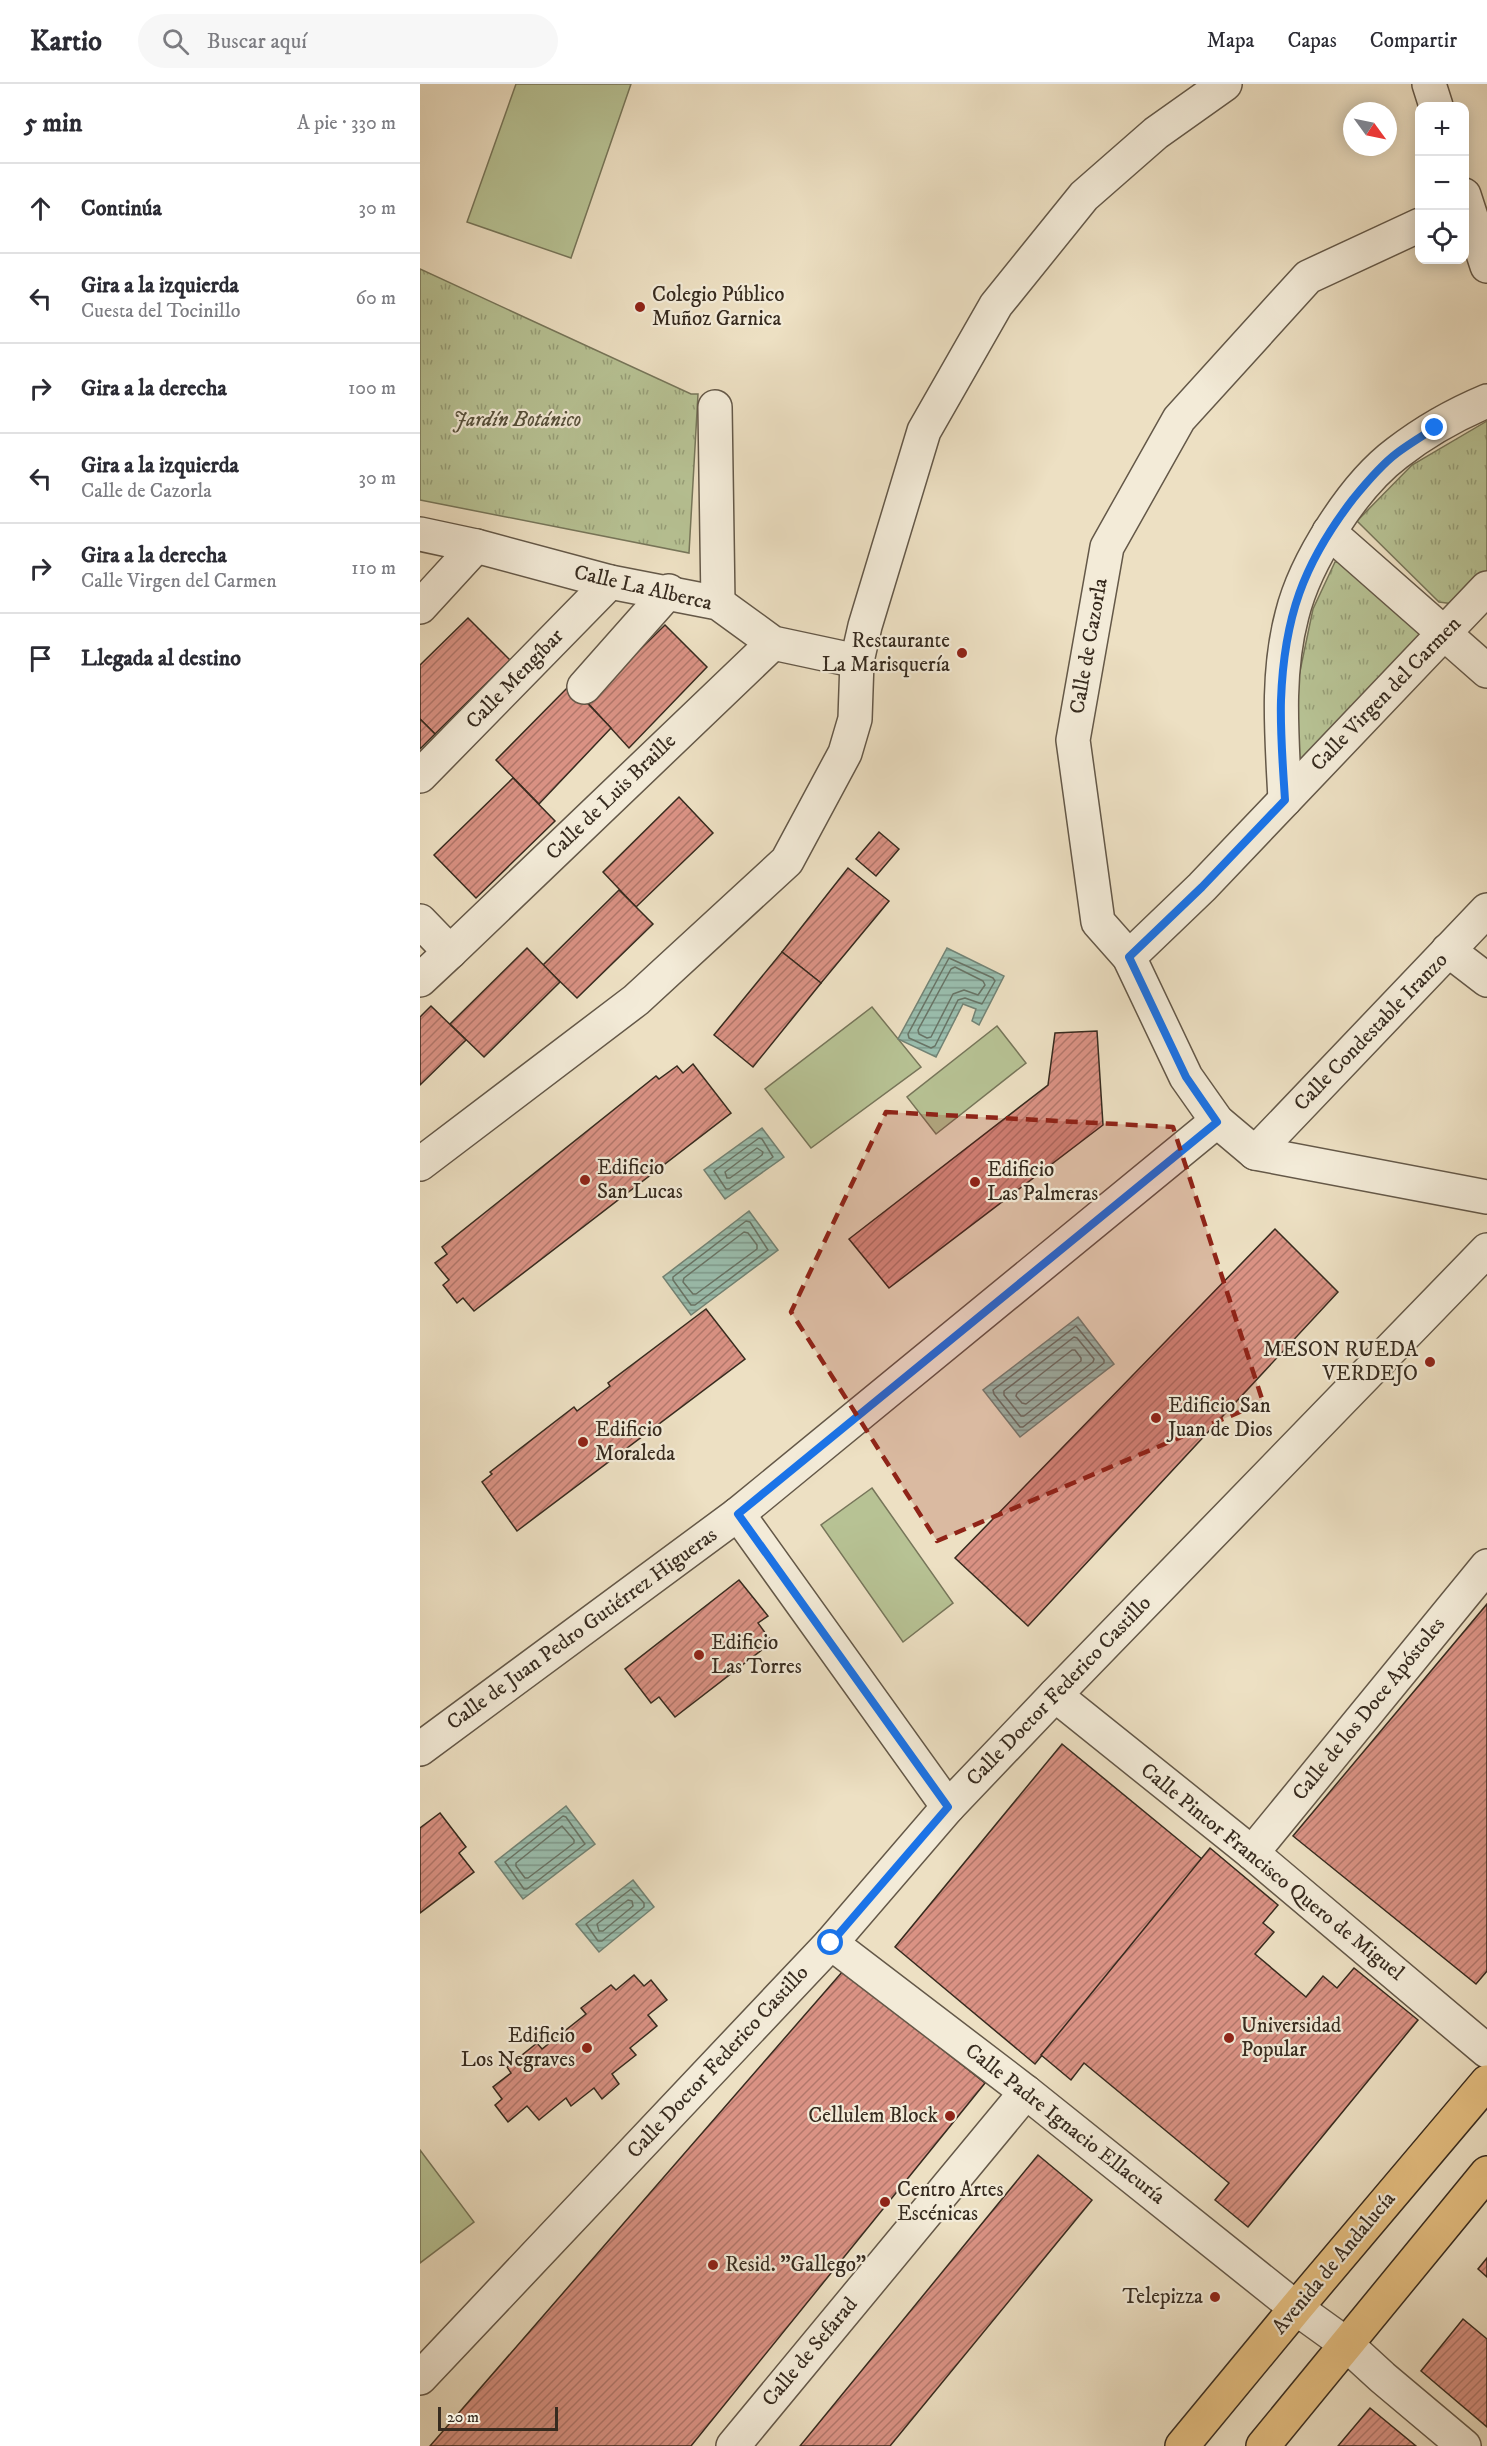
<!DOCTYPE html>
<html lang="es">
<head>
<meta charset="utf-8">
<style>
	body { margin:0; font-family:"IM FELL DW Pica",serif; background:#f7f7f7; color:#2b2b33 }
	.controls { position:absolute; right:18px; top:18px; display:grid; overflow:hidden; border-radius:12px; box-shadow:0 3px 15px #0003 }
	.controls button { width:54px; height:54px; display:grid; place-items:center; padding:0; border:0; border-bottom:2px solid #e1e1e2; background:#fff; color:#2b2b33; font:30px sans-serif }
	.compass { position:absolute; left:923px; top:18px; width:54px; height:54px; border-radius:50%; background:#fff; box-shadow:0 3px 15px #0003; rotate:123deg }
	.scale { position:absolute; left:18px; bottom:15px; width:120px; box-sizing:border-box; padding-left:6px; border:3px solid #372b1f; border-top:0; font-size:16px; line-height:21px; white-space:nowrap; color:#372b1f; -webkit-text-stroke:4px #f3ebd8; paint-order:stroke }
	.stop { position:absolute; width:18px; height:18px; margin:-14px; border:4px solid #1a73e8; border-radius:50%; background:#fff }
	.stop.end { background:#1a73e8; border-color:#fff; box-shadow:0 2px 6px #0008 }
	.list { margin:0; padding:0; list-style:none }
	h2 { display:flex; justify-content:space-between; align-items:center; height:78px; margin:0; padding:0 24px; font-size:26px }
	h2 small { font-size:20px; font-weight:400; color:#7c7c81 }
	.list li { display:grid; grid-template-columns:39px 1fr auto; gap:18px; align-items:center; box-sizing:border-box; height:90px; padding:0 24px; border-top:2px solid #e1e1e2 }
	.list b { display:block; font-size:22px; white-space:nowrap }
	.list p { margin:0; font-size:20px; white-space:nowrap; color:#7c7c81 }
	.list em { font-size:20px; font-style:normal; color:#7c7c81 }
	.icon { flex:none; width:33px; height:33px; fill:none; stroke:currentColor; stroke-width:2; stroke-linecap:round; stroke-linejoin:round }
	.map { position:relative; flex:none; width:1067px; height:2362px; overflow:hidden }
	header { display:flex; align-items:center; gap:36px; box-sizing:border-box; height:84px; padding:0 30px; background:#fff; border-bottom:2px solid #e1e1e2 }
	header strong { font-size:28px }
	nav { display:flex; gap:33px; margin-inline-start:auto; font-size:21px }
	.search { width:420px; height:54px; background:#f7f7f7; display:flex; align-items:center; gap:15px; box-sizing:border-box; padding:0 21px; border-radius:33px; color:#7c7c81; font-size:22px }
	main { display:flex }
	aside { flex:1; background:#fff }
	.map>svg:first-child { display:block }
</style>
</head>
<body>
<header>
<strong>Kartio</strong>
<div class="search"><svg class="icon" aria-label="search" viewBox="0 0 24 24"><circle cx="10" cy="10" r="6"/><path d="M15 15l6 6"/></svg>Buscar aquí</div>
<nav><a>Mapa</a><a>Capas</a><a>Compartir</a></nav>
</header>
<main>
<aside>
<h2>5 min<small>A pie · 330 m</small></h2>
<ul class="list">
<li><svg class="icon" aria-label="ahead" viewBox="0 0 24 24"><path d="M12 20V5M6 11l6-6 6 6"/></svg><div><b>Continúa</b></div><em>30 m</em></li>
<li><svg class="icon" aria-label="left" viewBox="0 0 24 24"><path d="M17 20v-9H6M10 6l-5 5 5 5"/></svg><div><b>Gira a la izquierda</b><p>Cuesta del Tocinillo</p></div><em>60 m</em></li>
<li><svg class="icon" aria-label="right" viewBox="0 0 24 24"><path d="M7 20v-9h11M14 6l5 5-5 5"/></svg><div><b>Gira a la derecha</b></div><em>100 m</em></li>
<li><svg class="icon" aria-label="left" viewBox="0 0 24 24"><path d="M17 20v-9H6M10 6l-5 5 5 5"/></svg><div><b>Gira a la izquierda</b><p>Calle de Cazorla</p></div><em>30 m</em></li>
<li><svg class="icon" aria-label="right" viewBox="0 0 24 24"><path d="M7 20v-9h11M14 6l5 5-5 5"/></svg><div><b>Gira a la derecha</b><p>Calle Virgen del Carmen</p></div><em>110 m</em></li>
<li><svg class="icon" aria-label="arrive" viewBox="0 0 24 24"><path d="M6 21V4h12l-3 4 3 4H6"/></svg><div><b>Llegada al destino</b></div></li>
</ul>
</aside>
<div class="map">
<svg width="1067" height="2362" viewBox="0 0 1067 2362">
	<defs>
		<pattern id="grass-tufts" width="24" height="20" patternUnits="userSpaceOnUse" patternTransform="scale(1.5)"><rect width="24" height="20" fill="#b7c294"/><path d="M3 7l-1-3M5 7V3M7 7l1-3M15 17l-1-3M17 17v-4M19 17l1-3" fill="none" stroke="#969e78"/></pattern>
		<pattern id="water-rules" width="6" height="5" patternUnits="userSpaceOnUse" patternTransform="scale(1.5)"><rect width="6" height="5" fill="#9abeae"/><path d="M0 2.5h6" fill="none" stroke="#7e9b8d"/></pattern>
		<pattern id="building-hatch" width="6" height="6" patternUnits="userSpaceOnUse" patternTransform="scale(1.5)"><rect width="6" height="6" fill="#da9284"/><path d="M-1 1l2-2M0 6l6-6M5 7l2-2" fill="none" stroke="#b2776b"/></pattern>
	</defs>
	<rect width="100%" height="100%" fill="#ede0c3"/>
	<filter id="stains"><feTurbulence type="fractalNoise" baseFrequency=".00333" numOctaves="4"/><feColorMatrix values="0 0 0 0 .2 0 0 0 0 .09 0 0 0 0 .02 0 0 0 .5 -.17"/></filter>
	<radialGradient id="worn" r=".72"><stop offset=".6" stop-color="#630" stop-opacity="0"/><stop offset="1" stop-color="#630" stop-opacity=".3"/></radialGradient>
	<!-- grass -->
	<g fill="url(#grass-tufts)" stroke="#77765a" stroke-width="1.5">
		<polygon points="0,185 271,310 278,310 269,469 0,416"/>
		<polygon points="1067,337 1067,504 1049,522 1019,518 937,437 992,381"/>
		<polygon points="915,478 943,478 1023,549 882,681 873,656 875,611 893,525"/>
	</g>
	<!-- garden -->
	<g fill="#b7c294" stroke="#77765a" stroke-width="1.5">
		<polygon points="96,0 211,0 151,174 47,138"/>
		<polygon points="452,923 501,983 391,1064 345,1005"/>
		<polygon points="577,942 606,979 516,1050 487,1013"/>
		<polygon points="452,1404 533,1519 483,1558 401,1441"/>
		<polygon points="0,2066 54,2138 0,2179"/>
	</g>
	<!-- water -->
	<g fill="url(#water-rules)" stroke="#728375" stroke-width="1.5">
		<polygon points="527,864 584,892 559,941 552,937 556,925 543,920 516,973 478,955"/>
		<polygon points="342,1044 364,1073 305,1115 284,1086"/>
		<polygon points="329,1127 358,1166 271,1231 243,1193"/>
		<polygon points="658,1233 694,1280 600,1353 563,1306"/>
		<polygon points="146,1722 175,1760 103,1815 75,1778"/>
		<polygon points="213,1796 234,1823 179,1868 156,1840"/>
	</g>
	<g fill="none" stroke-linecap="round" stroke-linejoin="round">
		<!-- shore -->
		<g stroke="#687466" stroke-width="1.5">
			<polygon points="529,874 573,894 575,897 562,920 545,914 538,916 515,962 511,964 489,954 488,950"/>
			<polygon points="535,883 563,897 565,901 558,911 544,906 533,910 511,953 507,954 499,950 498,946 531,885"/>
			<polygon points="339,1054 342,1055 353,1073 309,1105 306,1105 294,1087"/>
			<polygon points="337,1064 343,1068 342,1071 310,1094 307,1094 305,1088"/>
			<polygon points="326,1137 330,1138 348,1166 275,1221 271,1221 253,1196 253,1193"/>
			<polygon points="324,1148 328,1149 337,1161 337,1165 276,1210 273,1210 263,1198 264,1194"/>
			<polygon points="656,1242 684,1276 684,1279 603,1343 600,1343 574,1310 573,1306"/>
			<polygon points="654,1253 657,1254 674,1275 673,1278 604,1332 601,1332 584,1311 584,1307"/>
			<polygon points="652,1266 655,1266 661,1274 661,1277 606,1320 602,1319 596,1312 597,1309"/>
			<polygon points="143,1732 146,1733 165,1760 107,1805 104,1805 85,1778"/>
			<polygon points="142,1742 154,1756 154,1759 108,1794 105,1794 96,1782 96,1779"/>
			<polygon points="211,1805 224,1819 224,1823 182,1857 178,1857 166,1840"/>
			<polygon points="208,1816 212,1817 213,1822 183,1847 179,1847 177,1840"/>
		</g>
	</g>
	<!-- building -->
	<g fill="url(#building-hatch)" stroke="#372b1f" stroke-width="1.5">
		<polygon points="48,534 90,576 15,650 0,635 0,581"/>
		<polygon points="245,541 287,583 209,664 167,618"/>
		<polygon points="150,601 191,644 119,720 76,676"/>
		<polygon points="0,635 15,650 0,665"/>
		<polygon points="93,694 135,737 56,814 14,771"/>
		<polygon points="259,713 293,749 216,823 183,788"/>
		<polygon points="459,748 479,765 456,792 436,775"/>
		<polygon points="428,784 469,817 401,899 362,868"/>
		<polygon points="199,806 233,840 157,914 123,881"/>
		<polygon points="107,864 140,898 64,973 30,940"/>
		<polygon points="362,868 401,899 333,983 294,951"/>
		<polygon points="11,922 46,956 0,1001 0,933"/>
		<polygon points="677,947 683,1041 469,1204 429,1155 628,1001 635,949"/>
		<polygon points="273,980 311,1029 54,1227 43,1214 37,1219 23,1201 29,1196 15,1179 27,1170 22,1163 236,992 239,995 257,982 263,989"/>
		<polygon points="855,1145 918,1208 608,1542 535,1474"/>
		<polygon points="286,1225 325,1275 97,1447 62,1398 72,1390 70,1388 154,1323 157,1327 190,1302 188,1299"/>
		<polygon points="319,1496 348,1532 338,1539 352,1558 255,1633 239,1613 231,1619 205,1585"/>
		<polygon points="1067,1520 1067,1887 1056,1900 873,1752"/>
		<polygon points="642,1660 782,1775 615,1980 475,1863"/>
		<polygon points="20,1729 46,1763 39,1769 54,1788 0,1829 0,1744"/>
		<polygon points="790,1764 858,1821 843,1839 854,1848 835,1870 886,1913 903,1892 917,1904 934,1884 998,1936 828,2143 795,2116 809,2099 664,1979 651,1996 621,1971"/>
		<polygon points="423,1887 565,1999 271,2362 10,2362"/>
		<polygon points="214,1891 224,1902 231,1896 247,1916 228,1931 237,1942 210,1964 216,1971 192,1990 199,2000 182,2015 174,2004 151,2022 146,2014 119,2036 107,2022 88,2038 75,2021 82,2015 73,2003 91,1989 87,1983 117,1959 122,1965 166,1930 161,1924 191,1901 196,1906"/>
		<polygon points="618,2071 672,2116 470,2362 380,2362"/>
		<polygon points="1067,2174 1067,2193 1058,2185"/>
		<polygon points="1043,2235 1067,2255 1067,2343 1001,2287"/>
		<polygon points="950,2324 996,2362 918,2362"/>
	</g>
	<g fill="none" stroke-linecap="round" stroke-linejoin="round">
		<defs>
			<g id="minor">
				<polyline points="1009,0 1016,22"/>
				<polyline points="1044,111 1067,182"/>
				<polyline points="1000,141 888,193 759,335 687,463 653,656 678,838 709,873 766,993 797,1037 835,1069 1067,1113"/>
				<polyline points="295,323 298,519"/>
				<polyline points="909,448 1067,587"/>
				<polyline points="0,450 56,462 190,498 298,519 353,559 437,577"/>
				<polyline points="0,523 56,462"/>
				<polyline points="164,603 249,507"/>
				<polyline points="0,692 190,498"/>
				<path d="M865,716C862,654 856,591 872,531C885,478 933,402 977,369C1004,348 1036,330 1067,317"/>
				<polyline points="0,837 30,868 353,559"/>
				<polyline points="1028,866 1067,896"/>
				<polyline points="709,873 782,803 1067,504"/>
				<polyline points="0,896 30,868"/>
				<polyline points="835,1069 1067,826"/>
				<polyline points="0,1080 216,916 367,777 425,669 435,635 437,577 445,542 504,347 576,221 664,112 736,49 805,0"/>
				<polyline points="318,1430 528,1723"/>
				<polyline points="635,1611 832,1769 1067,1967"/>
				<polyline points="0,1665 318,1430 797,1037"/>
				<polyline points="832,1769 1067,1482"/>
				<polyline points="411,1859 606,2008 876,2224 926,2260 962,2293 1044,2362"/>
				<polyline points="0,2294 411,1859 528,1723 635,1611 1067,1166"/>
				<polyline points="313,2362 606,2008"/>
			</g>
			<g id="major">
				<polyline points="762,2362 876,2224 1067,1998"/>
				<polyline points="843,2362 1067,2089"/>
			</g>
		</defs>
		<!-- minor casing -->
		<use href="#minor" stroke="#645848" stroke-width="36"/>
		<!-- major casing -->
		<use href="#major" stroke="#372b1f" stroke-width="36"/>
		<!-- minor -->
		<use href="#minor" stroke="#f3ebd8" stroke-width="33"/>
		<!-- major -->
		<use href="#major" stroke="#e6c082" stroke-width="33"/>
	</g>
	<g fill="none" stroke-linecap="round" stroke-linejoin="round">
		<!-- route -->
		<path stroke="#1a73e8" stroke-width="8" d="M411,1859L528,1723L318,1430L797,1038L766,993L709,873L782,803L865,716C863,683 860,649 861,616C864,534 883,480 933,415C946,399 961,381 977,369C989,360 1002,352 1015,344"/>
	</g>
	<!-- marked area -->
	<path fill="#8f2418" fill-opacity="0.2" stroke="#8f2418" stroke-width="4.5" stroke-dasharray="12 8" stroke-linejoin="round" d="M466,1028L753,1043L843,1318L517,1457L371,1228Z"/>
	<!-- markers -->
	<g fill="#8f2418" stroke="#f3ebd8" stroke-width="2">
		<circle cx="220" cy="223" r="6"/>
		<circle cx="542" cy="569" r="6"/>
		<circle cx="165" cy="1096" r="6"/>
		<circle cx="555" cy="1098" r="6"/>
		<circle cx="1010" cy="1278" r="6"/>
		<circle cx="736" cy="1334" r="6"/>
		<circle cx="163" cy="1358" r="6"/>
		<circle cx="279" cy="1571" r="6"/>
		<circle cx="809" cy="1954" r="6"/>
		<circle cx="167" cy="1964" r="6"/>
		<circle cx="530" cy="2032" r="6"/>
		<circle cx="465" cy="2118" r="6"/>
		<circle cx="293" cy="2181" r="6"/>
		<circle cx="795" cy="2213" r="6"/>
	</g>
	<g text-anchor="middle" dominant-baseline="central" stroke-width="4.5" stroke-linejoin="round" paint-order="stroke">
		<!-- poi labels -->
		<g font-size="21" fill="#372b1f" stroke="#f3ebd8" text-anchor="start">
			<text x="232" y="211">Colegio Público<tspan x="232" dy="24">Muñoz Garnica</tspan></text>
			<text x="530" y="557" text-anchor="end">Restaurante<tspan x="530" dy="24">La Marisquería</tspan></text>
			<text x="177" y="1084">Edificio<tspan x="177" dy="24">San Lucas</tspan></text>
			<text x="567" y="1086">Edificio<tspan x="567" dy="24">Las Palmeras</tspan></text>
			<text x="998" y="1266" text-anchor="end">MESON RUEDA<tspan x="998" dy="24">VERDEJO</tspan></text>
			<text x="748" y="1322">Edificio San<tspan x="748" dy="24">Juan de Dios</tspan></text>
			<text x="175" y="1346">Edificio<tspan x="175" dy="24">Moraleda</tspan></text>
			<text x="291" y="1559">Edificio<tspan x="291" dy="24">Las Torres</tspan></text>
			<text x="821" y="1942">Universidad<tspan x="821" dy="24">Popular</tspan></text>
			<text x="155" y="1952" text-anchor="end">Edificio<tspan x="155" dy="24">Los Negraves</tspan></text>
			<text x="518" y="2032" text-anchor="end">Cellulem Block</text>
			<text x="477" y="2106">Centro Artes<tspan x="477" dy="24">Escénicas</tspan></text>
			<text x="305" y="2181">Resid. "Gallego"</text>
			<text x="783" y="2213" text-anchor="end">Telepizza</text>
		</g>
		<!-- park labels -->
		<g font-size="21" font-style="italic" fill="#57513c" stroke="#f3ebd8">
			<text x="97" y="336">Jardín Botánico</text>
		</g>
		<!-- street labels -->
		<g font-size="21" fill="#372b1f" stroke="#f3ebd8">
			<text transform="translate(223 504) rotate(13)">Calle La Alberca</text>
			<text transform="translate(669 562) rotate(-80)">Calle de Cazorla</text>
			<text transform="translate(95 595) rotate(-46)">Calle Mengíbar</text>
			<text transform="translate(966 610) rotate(-46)">Calle Virgen del Carmen</text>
			<text transform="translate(191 713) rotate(-44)">Calle de Luis Braille</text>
			<text transform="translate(951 948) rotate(-46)">Calle Condestable Iranzo</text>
			<text transform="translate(162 1545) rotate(-36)">Calle de Juan Pedro Gutiérrez Higueras</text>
			<text transform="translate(639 1607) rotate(-46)">Calle Doctor Federico Castillo</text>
			<text transform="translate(949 1625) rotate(-51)">Calle de los Doce Apóstoles</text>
			<text transform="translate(852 1788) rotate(39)">Calle Pintor Francisco Quero de Miguel</text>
			<text transform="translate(298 1978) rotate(-47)">Calle Doctor Federico Castillo</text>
			<text transform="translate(645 2040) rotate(38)">Calle Padre Ignacio Ellacuría</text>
			<text transform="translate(914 2179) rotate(-50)">Avenida de Andalucía</text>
			<text transform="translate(390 2268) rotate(-50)">Calle de Sefarad</text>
		</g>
	</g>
	<rect width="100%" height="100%" filter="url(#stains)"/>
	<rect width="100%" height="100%" fill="url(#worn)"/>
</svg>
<div class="controls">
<button>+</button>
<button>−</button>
<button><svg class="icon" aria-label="locate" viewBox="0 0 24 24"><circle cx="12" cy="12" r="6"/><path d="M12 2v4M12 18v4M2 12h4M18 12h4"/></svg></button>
</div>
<svg class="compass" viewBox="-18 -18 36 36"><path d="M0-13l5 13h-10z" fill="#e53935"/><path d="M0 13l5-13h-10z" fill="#7c7c81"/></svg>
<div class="scale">20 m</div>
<div class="stop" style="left:411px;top:1859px"></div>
<div class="stop end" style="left:1015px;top:344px"></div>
</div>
</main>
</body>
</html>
